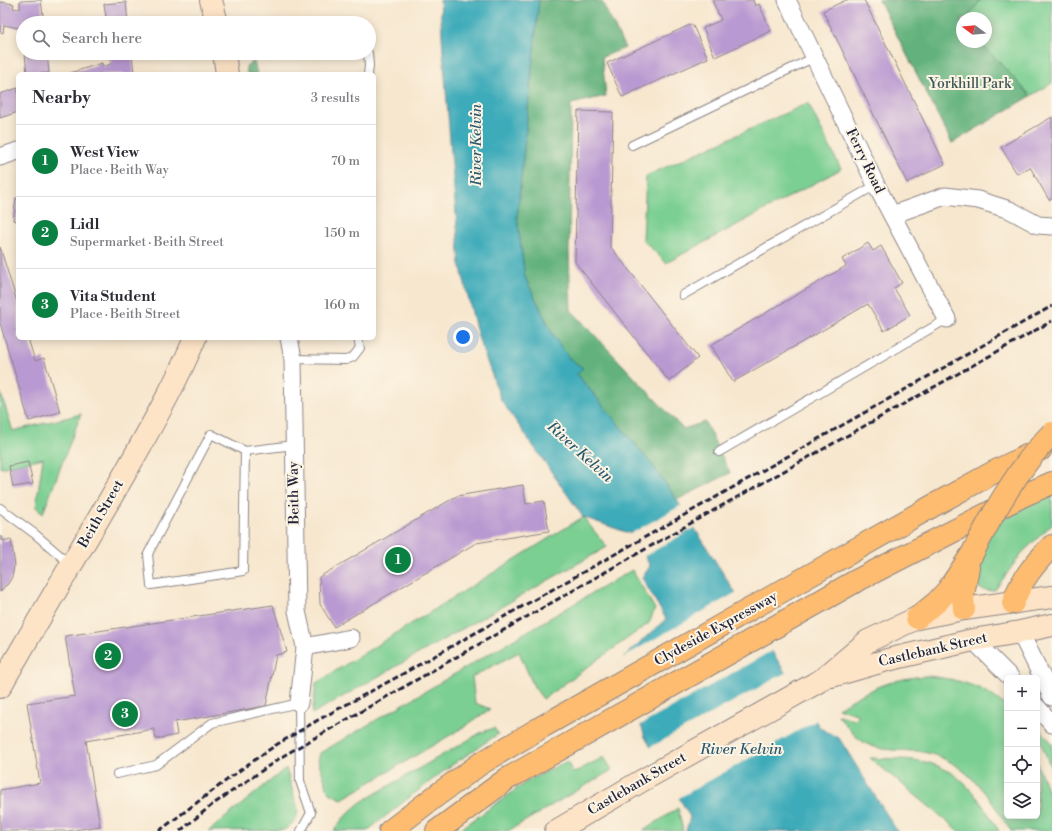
<!DOCTYPE html>
<html lang="en">
<head>
<meta charset="utf-8">
<style>
	body { margin:0; font-family:"Libre Bodoni",serif; background:#f2f2f3; color:#2b2b33 }
	.controls { position:absolute; right:12px; bottom:12px; display:grid; overflow:hidden; border-radius:6px; box-shadow:0 2px 10px #0003 }
	.controls button { width:36px; height:36px; display:grid; place-items:center; padding:0; border:0; border-bottom:1px solid #e1e1e2; background:#fff; color:#2b2b33; font:20px sans-serif }
	.compass { position:absolute; left:956px; top:12px; width:36px; height:36px; border-radius:50%; background:#fff; box-shadow:0 2px 10px #0003; rotate:286deg }
	.you { position:absolute; left:463px; top:337px; width:14px; height:14px; margin:-10px; border:3px solid #fff; border-radius:50%; background:#1a73e8; box-shadow:0 0 0 6px #1a73e833 }
	.badge { display:grid; place-items:center; width:26px; height:26px; border-radius:50%; background:#0b8043; color:#fff; font-size:13px; font-weight:700 }
	.pin { position:absolute; translate:-50% -50%; border:2px solid #fff; box-shadow:0 1px 4px #0006 }
	.list { margin:0; padding:0; list-style:none }
	h2 { display:flex; justify-content:space-between; align-items:center; height:52px; margin:0; padding:0 16px; font-size:17px }
	h2 small { font-size:13px; font-weight:400; color:#7c7c81 }
	.list li { display:grid; grid-template-columns:26px 1fr auto; gap:12px; align-items:center; box-sizing:border-box; height:72px; padding:0 16px; border-top:1px solid #e1e1e2 }
	.list b { display:block; font-size:15px; white-space:nowrap }
	.list p { margin:0; font-size:13px; white-space:nowrap; color:#7c7c81 }
	.list em { font-size:13px; font-style:normal; color:#7c7c81 }
	.icon { flex:none; width:22px; height:22px; fill:none; stroke:currentColor; stroke-width:2; stroke-linecap:round; stroke-linejoin:round }
	.map { position:relative; flex:none; width:1052px; height:831px; overflow:hidden }
	.search { position:absolute; background:#fff; box-shadow:0 2px 10px #0003; left:16px; top:16px; width:360px; height:44px; display:flex; align-items:center; gap:10px; box-sizing:border-box; padding:0 14px; border-radius:22px; color:#7c7c81; font-size:15px }
	.panel { position:absolute; background:#fff; box-shadow:0 2px 10px #0003; left:16px; top:72px; width:360px; height:268px; border-radius:6px }
	.map>svg:first-child { display:block }
</style>
</head>
<body>
<div class="map">
<svg width="1052" height="831" viewBox="0 0 1052 831">
	<rect width="100%" height="100%" fill="#fcf5e5"/>
	<filter id="ink" filterUnits="userSpaceOnUse"><feTurbulence type="fractalNoise" baseFrequency=".025" numOctaves="2"/><feDisplacementMap in="SourceGraphic" scale="8" xChannelSelector="R" yChannelSelector="G"/><feConvolveMatrix kernelMatrix="1 2 1 2 8 2 1 2 1" color-interpolation-filters="sRGB"/></filter>
	<filter id="wash" filterUnits="userSpaceOnUse"><feTurbulence type="fractalNoise" baseFrequency=".012" numOctaves="4" result="noise"/><feDisplacementMap in="SourceGraphic" scale="16" xChannelSelector="R" yChannelSelector="G"/><feGaussianBlur stdDeviation="0.9" result="paint"/><feColorMatrix in="noise" values="0 0 0 0 0 0 0 0 0 0 0 0 0 0 0 0 0 1.4 0 .05"/><feComposite in="paint" operator="in"/></filter>
	<g filter="url(#wash)">
		<rect width="100%" height="100%" fill="#f7e7cf"/>
		<!-- green -->
		<g fill="#7bcf93" stroke="#4e7867" fill-rule="evenodd">
			<path d="M879,0H1052V83L952,143ZM962,18H986V42H962Z"/>
			<polygon points="808,103 841,169 666,263 643,240 646,176"/>
			<polygon points="0,391 13,431 81,414 43,513 36,507 43,458 0,468"/>
			<path d="M1052,494V524L1021,554L995,590C985,592 980,590 973,583L975,563L999,520Z"/>
			<polygon points="583,517 607,547 312,714 316,683"/>
			<polygon points="632,570 655,609 649,623 543,699 534,687 519,652 472,677 475,703 490,709 464,727 342,799 329,793 318,760 320,753"/>
			<path d="M927,676C957,679 986,686 1007,708V816H1037V763L1052,802V831H1011C992,802 974,771 940,757C932,754 922,751 913,751C898,750 879,751 865,743C854,737 846,725 838,715L854,719L859,715L838,708C868,690 892,678 927,676Z"/>
			<polygon points="1037,726 1052,743 1052,771 1037,733"/>
			<path d="M494,728L498,734L449,767L411,796L367,831H334C341,819 350,811 361,802L482,732Z"/>
			<polygon points="604,757 612,770 508,831 458,831 529,780 567,761 573,773"/>
			<path d="M870,758C888,759 907,758 925,762C962,770 981,801 999,831H959Z"/>
			<path d="M286,768L298,810C297,820 291,825 284,830L209,831Z"/>
			<polygon points="678,808 683,831 643,831"/>
		</g>
		<!-- forest -->
		<g fill="#64b27d" stroke="#436a5c">
			<polygon points="539,0 595,0 602,2 625,48 602,57 606,96 571,104 569,253 571,310 683,429 705,422 730,473 677,500 653,466 577,374 582,368 569,359 553,335 525,277 517,217"/>
			<polygon points="879,0 981,0 967,18 962,18 962,42 980,42 1031,96 952,143"/>
			<polygon points="254,61 257,74 247,74 246,66"/>
		</g>
		<!-- water -->
		<polygon fill="#3cabb9" stroke="#2f667a" points="440,0 539,0 517,217 525,277 553,335 569,358 583,368 577,374 653,466 677,500 820,728 839,738 897,831 686,831 690,817 645,737 619,661 666,619 642,578 650,566 634,535 583,517 501,400 478,337 460,264 443,53"/>
		<!-- pier -->
		<g fill="#f7e7cf">
			<polygon points="682,505 696,527 643,557 633,537 628,535"/>
			<polygon points="737,592 773,650 639,726 618,660"/>
			<polygon points="787,672 817,720 677,799 649,748"/>
		</g>
		<g id="blocks">
			<!-- building -->
			<g fill="#b999d1">
				<polygon points="41,0 44,23 23,23 23,29 4,25 3,33 0,32 0,2 14,4 13,8 20,9 20,1"/>
				<polygon points="712,0 753,0 755,6 759,4 771,31 715,57 703,28 721,20"/>
				<polygon points="846,0 864,0 945,164 907,183 823,11"/>
				<polygon points="126,2 128,23 107,23 104,4"/>
				<polygon points="692,24 708,58 622,97 607,63"/>
				<polygon points="25,53 47,53 49,73 27,74"/>
				<polygon points="110,53 132,53 134,74 67,74 102,63 102,67 111,64"/>
				<polygon points="18,88 18,112 0,118 0,94"/>
				<polygon points="578,111 613,112 610,246 698,358 669,381 575,262"/>
				<polygon points="1052,117 1052,198 1049,200 1030,167 1017,174 1001,147"/>
				<polygon points="16,198 18,198 18,221 13,220"/>
				<polygon points="868,243 873,251 881,246 902,283 894,288 910,315 884,331 868,304 733,382 711,345 846,266 842,259"/>
				<polygon points="0,247 18,305 18,338 28,338 35,361 44,358 60,412 29,421 0,323"/>
				<polygon points="28,462 33,484 13,487 9,466"/>
				<polygon points="523,485 526,504 544,501 549,531 476,543 334,627 320,604 319,577 457,496"/>
				<polygon points="2,536 3,541 11,539 15,566 14,566 12,577 7,585 6,585 0,592 0,537"/>
				<polygon points="273,605 287,652 276,655 266,706 175,722 177,735 156,739 154,729 86,741 100,826 68,831 0,831 0,790 40,783 27,703 75,696 65,636"/>
			</g>
		</g>
	</g>
	<g filter="url(#ink)">
		<use href="#blocks" fill-opacity="0" stroke="#8c8485" stroke-width="1"/>
		<g fill="none" stroke-linecap="round" stroke-linejoin="round">
			<defs>
				<g id="lane">
					<polyline points="368,74 369,66 368,53"/>
					<polyline points="632,145 815,57"/>
					<polyline points="683,295 876,185"/>
					<polyline points="293,359 346,360 353,357 360,348 358,338"/>
					<polyline points="245,451 211,434 148,554 151,585 243,571 245,451 294,445"/>
					<polyline points="719,452 947,319"/>
					<polyline points="0,508 35,534 70,564"/>
					<polyline points="117,774 156,765 212,723 299,703 300,781 311,813 301,831"/>
				</g>
				<g id="street">
					<polyline points="787,0 876,185 947,319"/>
					<polyline points="0,157 18,151"/>
					<polyline points="892,215 945,196 978,200 1010,210 1038,225 1052,226"/>
					<polyline points="289,338 293,359 297,611 305,647 299,703"/>
					<polyline points="1020,632 1052,697"/>
					<polyline points="973,640 1011,678"/>
					<polyline points="305,647 351,638"/>
					<polyline points="1037,707 1052,724"/>
				</g>
				<g id="secondary">
					<polyline points="211,0 217,23"/>
					<polyline points="224,53 227,74"/>
					<polyline points="832,676 887,660 973,640 1020,632 1052,625"/>
					<path d="M0,687C40,616 83,546 124,475C149,430 175,386 195,338"/>
					<polyline points="556,831 643,780 823,679 868,641 917,618 964,609 1052,597"/>
				</g>
				<g id="primary">
					<path d="M1013,603C1021,580 1035,563 1052,546"/>
					<polyline points="964,609 963,596 968,567"/>
					<polyline points="917,618 937,602 948,590 972,554"/>
					<polyline points="390,831 437,795 480,764 540,728 936,504 994,472 1041,449"/>
					<polyline points="437,831 507,779 856,581 1022,496 1052,483"/>
				</g>
			</defs>
			<!-- lane casing -->
			<use href="#lane" stroke="#8c8485" stroke-width="10"/>
			<!-- street casing -->
			<use href="#street" stroke="#8c8485" stroke-width="19"/>
			<!-- secondary casing -->
			<use href="#secondary" stroke="#8c8485" stroke-width="24"/>
			<!-- primary casing -->
			<use href="#primary" stroke="#8c8485" stroke-width="24"/>
			<!-- lane -->
			<use href="#lane" stroke="#fff" stroke-width="8"/>
			<!-- street -->
			<use href="#street" stroke="#fff" stroke-width="17"/>
			<!-- secondary -->
			<use href="#secondary" stroke="#fee4c6" stroke-width="22"/>
			<!-- primary -->
			<use href="#primary" stroke="#fdbc70" stroke-width="22"/>
			<!-- rail -->
			<g stroke="#22223b" stroke-width="3" stroke-dasharray="6 3" stroke-linecap="butt">
				<polyline points="159,831 247,765 276,745 318,720 399,676 695,509 1052,306"/>
				<polyline points="180,831 212,805 283,756 700,518 1052,321"/>
			</g>
			<defs>
				<path id="primary-bridge" d="M972,554C994,511 1018,468 1052,433"/>
			</defs>
			<!-- primary-bridge casing -->
			<use href="#primary-bridge" stroke="#8c8485" stroke-width="24" stroke-linecap="butt"/>
			<!-- primary-bridge -->
			<use href="#primary-bridge" stroke="#fdbc70" stroke-width="22"/>
		</g>
	</g>
	<g text-anchor="middle" dominant-baseline="central" stroke-width="4" stroke-linejoin="round" paint-order="stroke">
		<!-- park labels -->
		<g font-size="14" fill="#3d5655" stroke="#fcf5e5">
			<text x="970" y="84">Yorkhill Park</text>
		</g>
		<!-- street labels -->
		<g font-size="14" fill="#22223b" stroke="#fcf5e5">
			<text transform="translate(865 161) rotate(64)">Ferry Road</text>
			<text transform="translate(294 493) rotate(-91)">Beith Way</text>
			<text transform="translate(101 514) rotate(-60)">Beith Street</text>
			<text transform="translate(716 629) rotate(-29)">Clydeside Expressway</text>
			<text transform="translate(933 650) rotate(-13)">Castlebank Street</text>
			<text transform="translate(637 784) rotate(-30)">Castlebank Street</text>
		</g>
		<!-- water labels -->
		<g font-size="15" font-style="italic" fill="#2c596d" stroke="#fcf5e5">
			<text transform="translate(476 145) rotate(-90)">River Kelvin</text>
			<text transform="translate(580 452) rotate(42)">River Kelvin</text>
			<text x="741" y="749">River Kelvin</text>
		</g>
	</g>
</svg>
<div class="controls">
<button>+</button>
<button>−</button>
<button><svg class="icon" aria-label="locate" viewBox="0 0 24 24"><circle cx="12" cy="12" r="6"/><path d="M12 2v4M12 18v4M2 12h4M18 12h4"/></svg></button>
<button><svg class="icon" aria-label="layers" viewBox="0 0 24 24"><path d="M12 4l9 5-9 5-9-5zM3 14l9 5 9-5"/></svg></button>
</div>
<svg class="compass" viewBox="-18 -18 36 36"><path d="M0-13l5 13h-10z" fill="#e53935"/><path d="M0 13l5-13h-10z" fill="#7c7c81"/></svg>
<div class="you"></div>
<div class="pin badge" style="left:398px;top:560px">1</div>
<div class="pin badge" style="left:108px;top:656px">2</div>
<div class="pin badge" style="left:125px;top:714px">3</div>
<div class="search"><svg class="icon" aria-label="search" viewBox="0 0 24 24"><circle cx="10" cy="10" r="6"/><path d="M15 15l6 6"/></svg>Search here</div>
<section class="panel">
<h2>Nearby<small>3 results</small></h2>
<ul class="list">
<li><span class="badge">1</span><div><b>West View</b><p>Place · Beith Way</p></div><em>70 m</em></li>
<li><span class="badge">2</span><div><b>Lidl</b><p>Supermarket · Beith Street</p></div><em>150 m</em></li>
<li><span class="badge">3</span><div><b>Vita Student</b><p>Place · Beith Street</p></div><em>160 m</em></li>
</ul>
</section>
</div>
</body>
</html>
